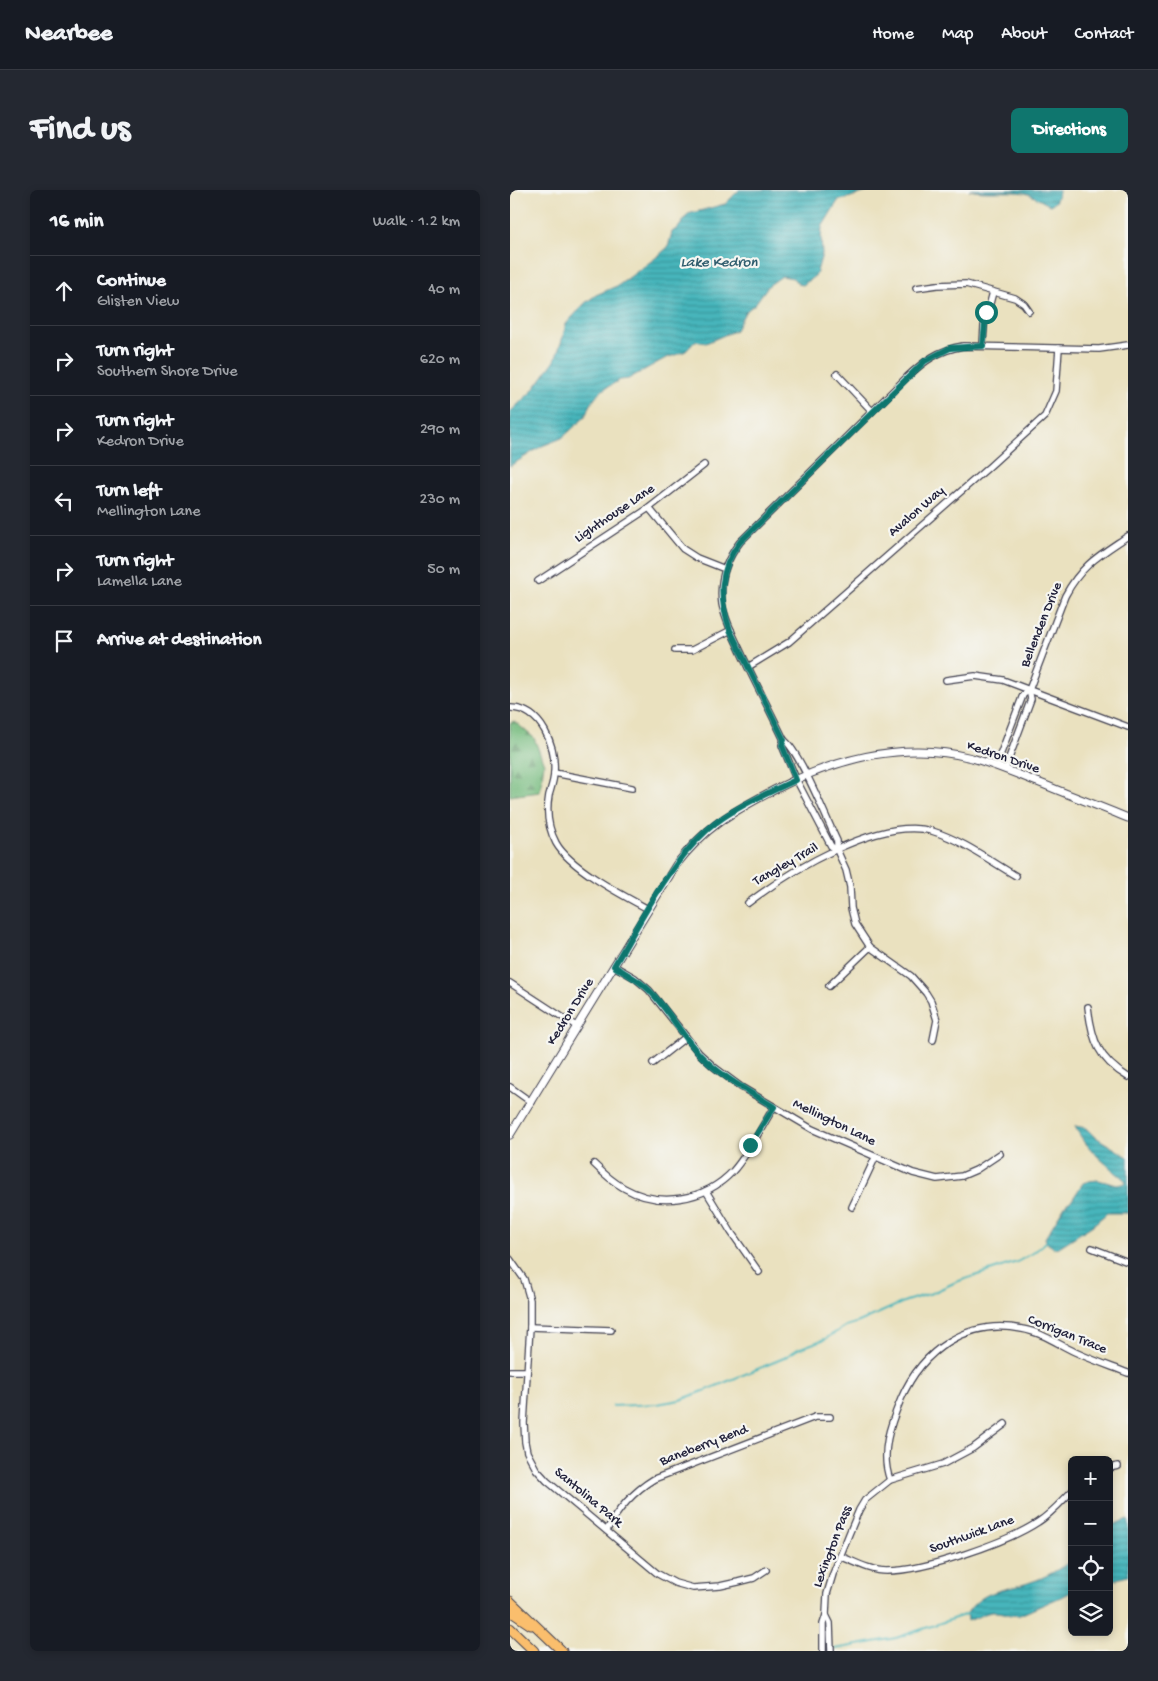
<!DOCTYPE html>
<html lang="en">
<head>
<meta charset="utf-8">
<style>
	body { margin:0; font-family:"Gochi Hand",sans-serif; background:#242831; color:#f1f3f6 }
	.controls { position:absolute; right:15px; bottom:15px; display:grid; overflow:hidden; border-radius:8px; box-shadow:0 2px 8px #0003 }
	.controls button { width:45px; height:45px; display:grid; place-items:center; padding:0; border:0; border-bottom:1px solid #363941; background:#171b24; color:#f1f3f6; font:25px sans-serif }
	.stop { position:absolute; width:15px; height:15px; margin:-11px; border:4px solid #0f766e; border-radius:50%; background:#fff }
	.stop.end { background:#0f766e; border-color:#fff; box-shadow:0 1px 5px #0008 }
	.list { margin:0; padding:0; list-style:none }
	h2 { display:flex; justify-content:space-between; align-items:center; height:65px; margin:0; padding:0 20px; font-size:21px }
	h2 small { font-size:16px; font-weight:400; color:#9ea1a6 }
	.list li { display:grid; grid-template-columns:32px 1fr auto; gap:15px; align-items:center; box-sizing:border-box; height:70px; padding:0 20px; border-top:1px solid #363941 }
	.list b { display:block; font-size:19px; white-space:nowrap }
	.list p { margin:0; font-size:16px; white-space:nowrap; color:#9ea1a6 }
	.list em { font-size:16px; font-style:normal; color:#9ea1a6 }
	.icon { flex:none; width:28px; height:28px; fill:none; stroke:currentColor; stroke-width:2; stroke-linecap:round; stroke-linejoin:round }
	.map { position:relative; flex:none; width:618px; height:1461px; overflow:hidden; border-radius:8px }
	header { display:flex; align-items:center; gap:30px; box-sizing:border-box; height:70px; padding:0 25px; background:#171b24; border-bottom:1px solid #363941 }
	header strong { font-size:24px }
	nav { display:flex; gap:28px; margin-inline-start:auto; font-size:18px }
	.intro { display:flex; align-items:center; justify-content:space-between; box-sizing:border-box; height:120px; padding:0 30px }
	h1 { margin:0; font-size:35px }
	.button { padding:12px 22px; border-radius:8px; background:#0f766e; color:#fff; font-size:18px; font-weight:700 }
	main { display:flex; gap:30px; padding:0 30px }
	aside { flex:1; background:#171b24; border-radius:8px; box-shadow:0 2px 8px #0003 }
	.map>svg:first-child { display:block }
</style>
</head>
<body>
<header>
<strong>Nearbee</strong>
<nav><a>Home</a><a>Map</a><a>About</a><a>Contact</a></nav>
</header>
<div class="intro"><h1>Find us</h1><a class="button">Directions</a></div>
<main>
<aside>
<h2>16 min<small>Walk · 1.2 km</small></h2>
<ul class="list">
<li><svg class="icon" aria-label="ahead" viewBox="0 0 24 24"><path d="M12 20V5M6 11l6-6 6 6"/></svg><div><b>Continue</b><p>Glisten View</p></div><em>40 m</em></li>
<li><svg class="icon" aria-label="right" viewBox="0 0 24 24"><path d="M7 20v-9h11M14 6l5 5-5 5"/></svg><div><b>Turn right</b><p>Southern Shore Drive</p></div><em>620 m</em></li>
<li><svg class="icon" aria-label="right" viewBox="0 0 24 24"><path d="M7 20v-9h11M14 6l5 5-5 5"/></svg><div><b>Turn right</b><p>Kedron Drive</p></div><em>290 m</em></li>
<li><svg class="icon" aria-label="left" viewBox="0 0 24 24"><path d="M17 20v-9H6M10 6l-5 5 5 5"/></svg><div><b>Turn left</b><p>Mellington Lane</p></div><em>230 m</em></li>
<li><svg class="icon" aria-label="right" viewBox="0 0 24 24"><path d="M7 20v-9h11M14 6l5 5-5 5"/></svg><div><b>Turn right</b><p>Lamella Lane</p></div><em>50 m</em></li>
<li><svg class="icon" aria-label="arrive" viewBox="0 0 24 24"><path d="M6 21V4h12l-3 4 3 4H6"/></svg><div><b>Arrive at destination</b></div></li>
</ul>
</aside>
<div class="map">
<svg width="618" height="1461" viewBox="0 0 618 1461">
	<defs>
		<pattern id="forest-firs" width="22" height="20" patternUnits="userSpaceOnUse" patternTransform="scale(1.25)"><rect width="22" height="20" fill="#77bc7f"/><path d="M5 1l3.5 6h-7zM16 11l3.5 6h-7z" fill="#619869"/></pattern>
		<pattern id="water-rules" width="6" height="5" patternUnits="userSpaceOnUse" patternTransform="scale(1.25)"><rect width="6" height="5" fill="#46b5bb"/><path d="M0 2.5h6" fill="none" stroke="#3a9399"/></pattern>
	</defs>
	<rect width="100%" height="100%" fill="#f6f6f2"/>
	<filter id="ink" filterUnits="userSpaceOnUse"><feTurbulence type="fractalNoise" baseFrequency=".02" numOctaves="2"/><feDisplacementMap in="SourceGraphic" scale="10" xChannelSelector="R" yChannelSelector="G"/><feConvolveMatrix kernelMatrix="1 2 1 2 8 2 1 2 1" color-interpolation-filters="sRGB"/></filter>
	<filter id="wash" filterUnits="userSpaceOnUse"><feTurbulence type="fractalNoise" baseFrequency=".0096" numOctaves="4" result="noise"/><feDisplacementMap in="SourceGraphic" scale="20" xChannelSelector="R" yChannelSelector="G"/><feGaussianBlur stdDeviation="1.12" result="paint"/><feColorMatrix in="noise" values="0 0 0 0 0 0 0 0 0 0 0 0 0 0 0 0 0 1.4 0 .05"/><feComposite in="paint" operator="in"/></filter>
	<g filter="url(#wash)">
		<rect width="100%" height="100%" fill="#eae1bf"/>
		<!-- forest -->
		<polygon fill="url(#forest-firs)" stroke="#4c6f5d" points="4,531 24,548 34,574 30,602 0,606 0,533"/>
		<!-- water -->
		<g fill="url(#water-rules)" stroke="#346c7b">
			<polygon points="229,0 363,0 328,11 312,37 311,48 312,64 306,85 293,95 288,94 283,88 272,86 258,96 245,114 235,122 226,140 196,153 185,151 176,161 154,169 118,189 110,190 94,199 85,207 74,228 52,248 32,256 0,276 0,222 22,201 45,170 52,150 56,134 75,113 86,105 109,95 148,66 158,57 162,42 169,37 178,24 215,14"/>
			<path d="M459,0H549V2L545,12L540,15C532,12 523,5 515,3C497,0 477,4 459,0Z"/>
			<path d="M565,936L576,938L584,946L618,967V1023H597L583,1035L549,1057L544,1058L537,1053L535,1048L556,1014L562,1010L573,993L579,991L588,990L607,995L616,993L615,990C599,977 573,956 565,936Z"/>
			<polygon points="618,1329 618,1386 599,1391 599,1336"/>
			<path d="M562,1370V1402L510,1425C499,1427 496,1422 486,1422C477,1421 467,1428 458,1431L457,1423C474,1398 496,1401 521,1392C536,1387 550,1379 562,1370Z"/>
		</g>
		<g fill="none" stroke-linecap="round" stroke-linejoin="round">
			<!-- stream -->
			<g stroke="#46b5bb" stroke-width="2">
				<polyline points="103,1216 147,1214 170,1210 199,1199 274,1168 288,1159 315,1149 336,1136 349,1132 396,1111 422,1103 446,1092 507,1072 523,1063 536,1052"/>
				<polyline points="325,1459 386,1448 457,1424"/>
			</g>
		</g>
	</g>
	<g filter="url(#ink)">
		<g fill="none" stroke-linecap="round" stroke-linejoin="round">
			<defs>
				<g id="minor">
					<polyline points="406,98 427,95 456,94 505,108 514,114 519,121"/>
					<polyline points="473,155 474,136 483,102"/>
					<polyline points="327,184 362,221"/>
					<polyline points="139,318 173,359 187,368 215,379"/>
					<polyline points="28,391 139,318 194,275"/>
					<polyline points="165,460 182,460 221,440"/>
					<polyline points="238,477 279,452 480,276 535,226 546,201 549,158"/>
					<polyline points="436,490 465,486 493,490 618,537"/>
					<path d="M1,518C32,519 46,556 44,583C44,590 41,598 39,605C36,622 38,638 46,653C60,678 112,705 138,719"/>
					<polyline points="274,550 272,555 274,560 286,589 321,656 327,660"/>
					<path d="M486,576L513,505L519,500L555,406C572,374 590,365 618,346"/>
					<polyline points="495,579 521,509 519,500"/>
					<polyline points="44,583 122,598"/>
					<path d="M238,713C279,682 369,626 422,641C452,650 479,670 506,686"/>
					<polyline points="104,776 125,788 139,800 189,863 204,877 231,897 302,939 403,983 427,989 452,986 466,980 490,964"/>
					<polyline points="0,793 66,836"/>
					<polyline points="319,796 360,757"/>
					<path d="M578,817C582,850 588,869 618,887"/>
					<path d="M423,850L427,830L421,811L416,803L401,786L360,757L345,734L341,718L340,697L336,680L327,660V651C318,632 289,560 274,550C260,520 244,491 230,460C223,445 215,430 212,414C209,391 216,370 230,352L397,187C414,171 429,160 453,156L589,159L618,155"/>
					<polyline points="143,873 176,847"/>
					<polyline points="0,897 21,912"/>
					<path d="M84,974C93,983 103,992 114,998C149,1018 195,1011 223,981C239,963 251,938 264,917"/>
					<polyline points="196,1001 221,1042 249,1082"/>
					<polyline points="342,1017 365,968"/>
					<polyline points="582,1058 618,1072"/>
					<polyline points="0,1069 14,1089 20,1110 20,1137 14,1233 15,1252 17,1262 26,1279 37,1291 148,1384 165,1393 183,1398 210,1396 228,1392 244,1388 256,1380"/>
					<polyline points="20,1137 101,1140"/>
					<polyline points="0,1181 17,1181"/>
					<polyline points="599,1278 608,1276"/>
					<path d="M380,1290C370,1263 380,1235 391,1209C412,1160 458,1128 512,1139C531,1142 548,1154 565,1162C582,1170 600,1176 618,1183"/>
					<path d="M97,1340C107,1320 124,1301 144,1289L305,1227H320"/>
					<path d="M330,1366C345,1372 361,1381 377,1381C414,1381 498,1352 528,1332C541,1324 551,1312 562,1301"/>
					<polyline points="316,1425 320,1433 321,1461"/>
					<polyline points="313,1461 313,1434 316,1425 317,1404 323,1384 339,1344 349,1320 355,1310 380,1290 433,1274 463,1258 495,1234"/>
				</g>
				<path id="tertiary" d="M0,945L166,675C197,635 221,623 264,600C325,569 393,550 462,568C485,575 507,584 530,593C559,605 589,616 618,628"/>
				<g id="primary">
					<polyline points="0,1411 52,1461"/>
					<polyline points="0,1421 21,1435"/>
					<polyline points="0,1438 24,1461"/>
				</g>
			</defs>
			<!-- minor casing -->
			<use href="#minor" stroke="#403f4f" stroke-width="8"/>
			<!-- tertiary casing -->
			<use href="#tertiary" stroke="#403f4f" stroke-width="9"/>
			<!-- primary casing -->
			<use href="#primary" stroke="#403f4f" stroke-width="11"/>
			<!-- minor -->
			<use href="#minor" stroke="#fff" stroke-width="5.5"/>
			<!-- tertiary -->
			<use href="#tertiary" stroke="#fff" stroke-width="7"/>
			<!-- primary -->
			<use href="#primary" stroke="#fabe6d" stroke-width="9"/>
		</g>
	</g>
	<g fill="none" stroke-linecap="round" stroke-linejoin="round" filter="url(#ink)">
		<!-- route -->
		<path stroke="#0f766e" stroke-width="6" d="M240,955L264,917C238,901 210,886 189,864C171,844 158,819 139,800C129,790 116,784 104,776C130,732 158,675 197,640C222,618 256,604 286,590L272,555L274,550L220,440C209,408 208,381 230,352L415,171L440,158L473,156L476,122"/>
	</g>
	<g text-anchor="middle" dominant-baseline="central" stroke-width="4.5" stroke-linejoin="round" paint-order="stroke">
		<!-- street labels -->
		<g font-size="14" fill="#22223b" stroke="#f6f6f2">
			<text transform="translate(407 322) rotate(-41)">Avalon Way</text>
			<text transform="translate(105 324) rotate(-34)">Lighthouse Lane</text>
			<text transform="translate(532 435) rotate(-68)">Bellenden Drive</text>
			<text transform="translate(493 568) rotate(19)">Kedron Drive</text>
			<text transform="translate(276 675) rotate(-30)">Tangley Trail</text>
			<text transform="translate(61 822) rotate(-58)">Kedron Drive</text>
			<text transform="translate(324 933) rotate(26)">Mellington Lane</text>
			<text transform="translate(557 1145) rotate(22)">Corrigan Trace</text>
			<text transform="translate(194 1256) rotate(-21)">Baneberry Bend</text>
			<text transform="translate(78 1308) rotate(40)">Santolina Park</text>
			<text transform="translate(462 1345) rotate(-20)">Southwick Lane</text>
			<text transform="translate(323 1357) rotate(-69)">Lexington Pass</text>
		</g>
		<!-- water labels -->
		<g font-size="15" font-style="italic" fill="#305d6e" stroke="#f6f6f2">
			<text x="209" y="73">Lake Kedron</text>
		</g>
	</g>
</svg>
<div class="controls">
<button>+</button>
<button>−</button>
<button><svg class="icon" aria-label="locate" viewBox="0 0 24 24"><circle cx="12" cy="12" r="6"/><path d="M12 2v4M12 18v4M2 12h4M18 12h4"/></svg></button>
<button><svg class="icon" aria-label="layers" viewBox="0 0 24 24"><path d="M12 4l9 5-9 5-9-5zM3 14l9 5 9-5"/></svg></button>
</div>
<div class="stop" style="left:476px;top:122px"></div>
<div class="stop end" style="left:240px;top:955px"></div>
</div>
</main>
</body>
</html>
